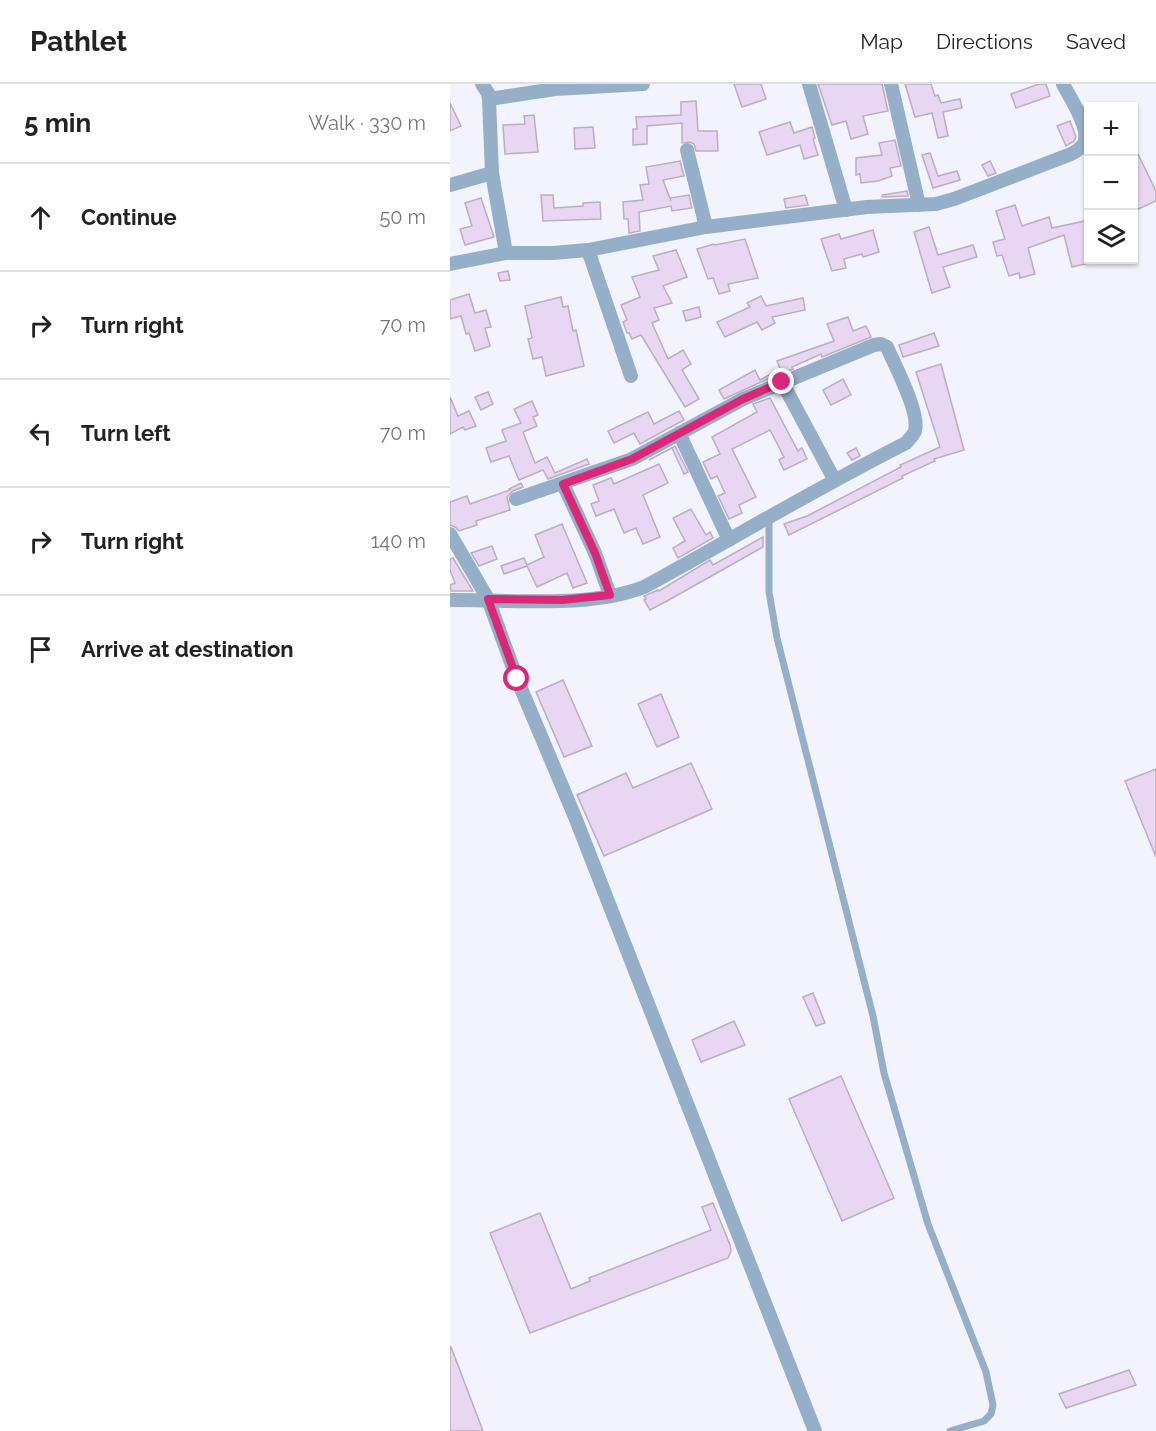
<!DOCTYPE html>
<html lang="en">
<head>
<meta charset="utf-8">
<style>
	body { margin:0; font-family:Raleway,sans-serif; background:#f6f6f6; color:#222 }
	.controls { position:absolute; right:18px; top:18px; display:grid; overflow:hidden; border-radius:0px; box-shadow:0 2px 4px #0004 }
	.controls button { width:54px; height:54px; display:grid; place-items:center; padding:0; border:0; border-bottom:2px solid #e0e0e0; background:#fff; color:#222; font:30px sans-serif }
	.stop { position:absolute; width:18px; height:18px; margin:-14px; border:4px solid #db2777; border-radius:50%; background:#fff }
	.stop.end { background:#db2777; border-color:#fff; box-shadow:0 2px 6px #0008 }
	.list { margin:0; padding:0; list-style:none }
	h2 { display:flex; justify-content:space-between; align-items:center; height:78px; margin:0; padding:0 24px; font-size:26px }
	h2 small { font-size:20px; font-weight:400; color:#767676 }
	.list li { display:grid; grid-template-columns:39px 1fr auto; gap:18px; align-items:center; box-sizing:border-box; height:108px; padding:0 24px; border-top:2px solid #e0e0e0 }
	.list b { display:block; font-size:22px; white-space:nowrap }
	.list em { font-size:20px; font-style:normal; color:#767676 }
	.icon { flex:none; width:33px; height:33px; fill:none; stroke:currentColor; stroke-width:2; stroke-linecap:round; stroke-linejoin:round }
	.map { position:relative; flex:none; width:706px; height:1347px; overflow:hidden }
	header { display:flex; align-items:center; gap:36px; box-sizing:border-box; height:84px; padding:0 30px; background:#fff; border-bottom:2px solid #e0e0e0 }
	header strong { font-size:28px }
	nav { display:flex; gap:33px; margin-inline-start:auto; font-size:21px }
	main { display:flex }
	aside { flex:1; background:#fff }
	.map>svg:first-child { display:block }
</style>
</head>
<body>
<header>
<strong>Pathlet</strong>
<nav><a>Map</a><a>Directions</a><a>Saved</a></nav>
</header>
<main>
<aside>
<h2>5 min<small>Walk · 330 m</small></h2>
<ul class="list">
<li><svg class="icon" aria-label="ahead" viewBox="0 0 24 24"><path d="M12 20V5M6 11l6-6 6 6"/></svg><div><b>Continue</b></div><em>50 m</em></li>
<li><svg class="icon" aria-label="right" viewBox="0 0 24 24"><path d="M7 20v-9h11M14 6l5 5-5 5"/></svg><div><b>Turn right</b></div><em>70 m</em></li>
<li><svg class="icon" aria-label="left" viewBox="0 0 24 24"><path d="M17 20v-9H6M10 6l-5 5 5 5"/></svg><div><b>Turn left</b></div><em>70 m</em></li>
<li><svg class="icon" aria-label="right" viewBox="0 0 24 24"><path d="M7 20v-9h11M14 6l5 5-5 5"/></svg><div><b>Turn right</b></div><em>140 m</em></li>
<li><svg class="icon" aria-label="arrive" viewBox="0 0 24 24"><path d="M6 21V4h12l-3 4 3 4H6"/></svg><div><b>Arrive at destination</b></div></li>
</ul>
</aside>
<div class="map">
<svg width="706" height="1347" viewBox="0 0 706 1347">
	<rect width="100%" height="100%" fill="#f2f3fc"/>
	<!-- building -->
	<g fill="#e8d6f2" stroke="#baaec1" stroke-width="1.5">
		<polygon points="284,0 311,0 316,15 292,23"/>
		<polygon points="368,0 432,0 438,27 413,32 418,50 401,55 396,37 382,41"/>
		<polygon points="455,0 481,0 485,12 488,11 491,19 510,15 512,24 493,28 498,52 488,54 482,29 465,33"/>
		<polygon points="589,0 596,0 600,12 566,24 561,10"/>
		<polygon points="246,17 248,47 267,47 268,67 246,67 244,60 240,58 232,59 232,39 197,42 197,60 183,61 183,45 187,45 186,33 231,31 231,18"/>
		<polygon points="0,19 11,42 0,47"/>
		<polygon points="84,31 88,68 55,70 53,41 75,40 74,32"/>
		<polygon points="620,37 626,53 624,57 616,62 607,42"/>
		<polygon points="340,38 344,49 362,43 365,54 363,55 368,71 354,75 350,61 317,71 309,48"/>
		<polygon points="143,43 145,64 125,65 124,44"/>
		<polygon points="445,56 451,82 440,84 442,92 428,97 411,99 410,90 406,91 406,74 432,71 429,59"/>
		<polygon points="684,62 706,107 706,117 684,127"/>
		<polygon points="480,69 488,92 507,87 510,96 483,104 472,71"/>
		<polygon points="230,77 234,92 213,96 221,117 220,114 239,111 242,124 222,127 221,122 189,128 190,147 179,149 178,135 174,135 173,118 193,116 190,101 199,100 196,83"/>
		<polygon points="540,77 546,89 538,92 532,81"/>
		<polygon points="457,107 458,112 433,113 432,111"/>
		<polygon points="91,111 103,111 104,124 133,122 133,119 150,118 151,135 93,137"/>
		<polygon points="355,111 358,121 336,124 334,115"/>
		<polygon points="31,114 44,153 15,161 10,145 22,142 15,119"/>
		<polygon points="565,121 572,142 599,133 602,144 639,136 639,179 622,183 614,151 578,164 585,190 570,194 569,189 559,192 552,171 547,172 543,158 555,155 546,127"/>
		<polygon points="479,143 488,171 523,161 527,173 493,183 500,203 482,209 464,148"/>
		<polygon points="423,146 429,168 413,173 412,170 394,175 396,184 382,187 371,155 389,150 391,155"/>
		<polygon points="295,155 308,194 278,200 280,207 269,210 263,194 258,195 247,165 264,160 265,161"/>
		<polygon points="226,166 237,193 213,202 222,219 204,224 209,236 202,239 218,275 233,266 241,280 232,286 249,315 235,323 191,251 182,255 179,249 177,249 173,238 177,236 171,221 190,213 182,193 209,186 203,172"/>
		<polygon points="58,187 60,196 50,197 48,189"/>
		<polygon points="19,210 25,229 36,226 41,243 35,244 40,262 25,267 19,249 16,250 11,232 0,235 0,216"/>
		<polygon points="311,212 316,222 353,214 355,226 322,233 325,239 312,246 307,238 275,253 267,238 300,223 297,219"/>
		<polygon points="111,213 113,223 118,222 123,247 126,246 134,282 96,292 92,273 83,275 78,255 82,254 75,222"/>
		<polygon points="249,223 251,233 236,237 233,227"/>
		<polygon points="398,233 403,247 416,242 421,253 372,273 371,270 342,283 343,285 332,289 327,277 384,257 377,240"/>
		<polygon points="484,249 489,262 453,273 449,261"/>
		<polygon points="491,280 514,366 484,375 485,377 452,392 453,394 339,451 334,440 357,432 451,383 450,381 490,363 466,288"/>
		<polygon points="305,286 310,296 321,290 322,293 274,315 269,306"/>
		<polygon points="393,295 401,311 381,321 373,306"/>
		<polygon points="38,308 43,320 31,326 25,313"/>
		<polygon points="0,313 8,332 19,327 26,342 15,346 13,343 0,350"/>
		<polygon points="320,314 348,367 352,364 357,375 334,386 329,376 334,373 320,346 282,365 306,413 289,421 292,429 279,435 268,412 275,409 267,392 261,395 253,378 270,370 262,353 307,328 303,320"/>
		<polygon points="82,317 88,331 83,333 87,342 73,348 85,379 97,373 105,389 137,375 139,380 98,395 93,386 69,396 59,372 41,378 36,364 56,357 52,346 71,339 64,325"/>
		<polygon points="229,327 234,336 190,360 184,349 164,359 158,347 198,328 204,340"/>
		<polygon points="225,362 238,388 234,390 222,364 199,376"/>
		<polygon points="406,364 410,372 402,376 397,369"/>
		<polygon points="209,380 218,399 193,411 210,453 193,460 186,444 174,449 164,425 146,432 141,420 149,417 143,401 161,394 164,400"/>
		<polygon points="71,399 73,403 63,407 57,413 60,426 26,437 27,441 9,447 5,443 0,441 0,418 17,412 20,420 60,406 59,405"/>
		<polygon points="241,425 256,451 260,448 263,454 228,474 223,464 235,457 223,434"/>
		<polygon points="112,440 137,499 123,504 117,489 87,503 77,482 54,490 51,482 74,474 77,481 94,473 85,451"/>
		<polygon points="313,453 313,463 217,517 200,526 194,516 196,515 194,512 208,506 209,507 260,476 263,481"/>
		<polygon points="42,462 47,475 29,482 21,469"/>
		<polygon points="3,474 23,507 1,507 0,501 5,499 0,486 0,475"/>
		<polygon points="113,596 142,662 114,673 86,608"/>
		<polygon points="211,610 229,653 207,663 188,620"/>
		<polygon points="241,679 262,725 154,772 127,711 176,689 183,704"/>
		<polygon points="706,685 706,773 675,697"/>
		<polygon points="363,909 375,939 366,942 353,913"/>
		<polygon points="284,937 295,961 251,978 242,956"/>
		<polygon points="391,992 444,1114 392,1137 339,1015"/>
		<polygon points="263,1119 280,1161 281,1167 278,1174 80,1249 40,1149 90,1129 121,1205 140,1197 139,1194 261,1146 252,1123"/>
		<polygon points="0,1263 1,1263 33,1347 0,1347"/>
		<polygon points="679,1286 686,1301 616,1324 609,1310"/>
	</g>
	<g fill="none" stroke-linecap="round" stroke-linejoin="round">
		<!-- service -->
		<polyline stroke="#95afc8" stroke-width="7" points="319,434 319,508 327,554 423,932 434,989 478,1140 536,1288 543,1321 541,1330 534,1337 500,1347"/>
		<!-- minor -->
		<g stroke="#95afc8" stroke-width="14">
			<polyline points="32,0 38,9 39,15 42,89 56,169"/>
			<polyline points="359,0 396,126"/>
			<polyline points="441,0 469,121"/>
			<polyline points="39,15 105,5 193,0"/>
			<polyline points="237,66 256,143"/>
			<polyline points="0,101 42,89"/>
			<polyline points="138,166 181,292"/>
			<path d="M0,180L56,169H103L138,166L256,143L417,123L486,120L504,115L621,70C625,68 630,65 633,61C643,47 620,14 613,0"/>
			<polyline points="332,298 384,395"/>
			<polyline points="229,349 279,456"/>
			<polyline points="113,400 145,469 160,511"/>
			<polyline points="0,450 38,515 67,595 125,733 365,1347"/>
			<path d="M0,516C61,515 137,525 194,503C282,455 367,404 456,359C459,355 463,352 465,347C470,328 445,282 437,263L431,260L424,261L293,315L182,375L66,415"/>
		</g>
	</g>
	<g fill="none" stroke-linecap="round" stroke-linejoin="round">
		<!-- route -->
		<polyline stroke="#db2777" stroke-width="8" points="67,595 38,515 112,516 160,511 145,469 113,400 182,375 293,315 332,298"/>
	</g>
</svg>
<div class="controls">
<button>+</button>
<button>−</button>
<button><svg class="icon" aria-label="layers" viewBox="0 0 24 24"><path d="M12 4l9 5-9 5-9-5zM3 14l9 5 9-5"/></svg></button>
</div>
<div class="stop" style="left:67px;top:595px"></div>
<div class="stop end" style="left:332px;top:298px"></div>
</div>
</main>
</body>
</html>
